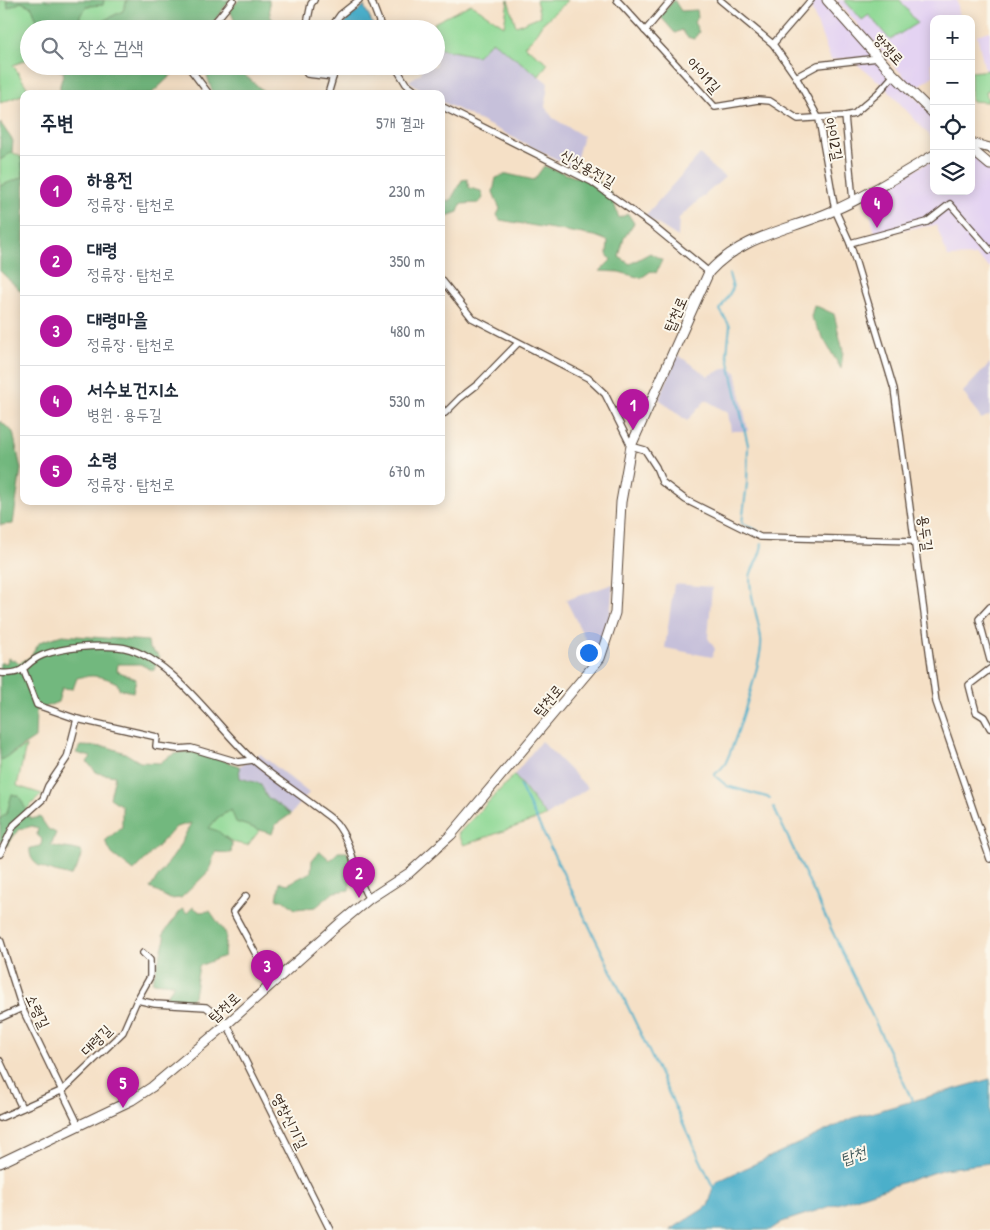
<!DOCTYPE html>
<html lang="ko">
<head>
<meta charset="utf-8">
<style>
	body { margin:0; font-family:"Patrick Hand","Poor Story",sans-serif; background:#f2f2f3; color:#1f2937 }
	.controls { position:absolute; right:15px; top:15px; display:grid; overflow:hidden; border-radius:10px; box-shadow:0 2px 12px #0003 }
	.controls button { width:45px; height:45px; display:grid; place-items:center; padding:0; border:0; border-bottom:1px solid #e0e1e3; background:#fff; color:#1f2937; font:25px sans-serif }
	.you { position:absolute; left:588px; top:652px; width:18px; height:18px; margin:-12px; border:4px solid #fff; border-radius:50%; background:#1a73e8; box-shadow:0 0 0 8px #1a73e833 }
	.badge { display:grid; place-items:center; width:32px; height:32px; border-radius:50%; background:#b5179e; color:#fff; font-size:16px; font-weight:700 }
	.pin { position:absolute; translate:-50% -41px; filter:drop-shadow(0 1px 2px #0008) }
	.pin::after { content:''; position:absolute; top:26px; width:18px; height:15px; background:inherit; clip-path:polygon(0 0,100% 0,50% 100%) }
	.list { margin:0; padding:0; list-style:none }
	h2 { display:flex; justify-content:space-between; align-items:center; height:65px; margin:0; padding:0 20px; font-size:21px }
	h2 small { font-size:16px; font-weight:400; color:#747a83 }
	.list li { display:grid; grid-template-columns:32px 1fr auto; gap:15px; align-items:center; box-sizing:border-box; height:70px; padding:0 20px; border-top:1px solid #e0e1e3 }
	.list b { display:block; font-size:19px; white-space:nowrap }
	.list p { margin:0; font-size:16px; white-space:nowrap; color:#747a83 }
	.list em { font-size:16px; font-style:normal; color:#747a83 }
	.icon { flex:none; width:28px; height:28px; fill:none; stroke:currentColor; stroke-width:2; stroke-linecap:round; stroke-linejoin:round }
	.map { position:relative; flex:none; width:990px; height:1230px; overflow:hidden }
	.search { position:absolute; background:#fff; box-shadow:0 2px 12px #0003; left:20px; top:20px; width:425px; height:55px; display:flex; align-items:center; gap:12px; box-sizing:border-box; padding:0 18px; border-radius:28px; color:#747a83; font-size:19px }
	.panel { position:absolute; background:#fff; box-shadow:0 2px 12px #0003; left:20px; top:90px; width:425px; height:415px; border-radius:10px }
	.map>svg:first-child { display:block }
</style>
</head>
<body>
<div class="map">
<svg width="990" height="1230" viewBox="0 0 990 1230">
	<rect width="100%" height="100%" fill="#fbf7ec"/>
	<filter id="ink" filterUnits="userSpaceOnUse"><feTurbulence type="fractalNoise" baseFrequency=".02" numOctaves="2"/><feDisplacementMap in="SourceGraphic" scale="10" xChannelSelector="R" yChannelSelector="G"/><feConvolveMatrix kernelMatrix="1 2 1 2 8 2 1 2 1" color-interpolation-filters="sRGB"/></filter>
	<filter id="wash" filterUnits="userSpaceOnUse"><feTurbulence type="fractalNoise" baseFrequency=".0096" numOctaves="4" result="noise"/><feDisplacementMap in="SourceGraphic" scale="20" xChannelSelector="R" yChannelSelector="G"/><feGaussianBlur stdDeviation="1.12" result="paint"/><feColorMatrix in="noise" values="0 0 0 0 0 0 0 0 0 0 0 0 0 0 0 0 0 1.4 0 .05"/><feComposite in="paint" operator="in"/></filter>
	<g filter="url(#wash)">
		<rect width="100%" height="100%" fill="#f5e0c6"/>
		<!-- built -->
		<g fill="#e4d3f2">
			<polygon points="815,0 822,0 934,117 934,143 930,136 882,84 849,58 831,60 810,5"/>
			<polygon points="836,0 957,0 960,19 934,19 934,62 930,64 934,75 915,89"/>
			<polygon points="990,31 990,70 985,71 977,35"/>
			<polygon points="971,153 990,172 990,268 976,256 948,257 936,225 875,233 866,198 934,159 934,191 971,191"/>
		</g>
		<!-- industrial -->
		<g fill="#c6c0da">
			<polygon points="492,40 548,83 545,107 553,118 583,136 574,168 441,101 441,94 428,94 409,81 421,73 423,66 436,66 436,48 477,56"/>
			<polygon points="700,154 714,169 725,177 679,218 678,237 645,216"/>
			<polygon points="678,355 708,376 728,367 736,372 748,431 731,431 728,413 706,400 687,421 659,399"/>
			<polygon points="990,363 990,415 981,419 963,392"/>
			<polygon points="613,584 609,625 594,657 566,600"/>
			<polygon points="674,584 712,587 708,638 715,649 712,657 665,648"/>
			<polygon points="541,741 588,788 546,816 514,775"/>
			<polygon points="260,754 309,793 291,814 266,796 261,784 240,778 239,766"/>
		</g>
		<!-- green -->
		<g fill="#8ed894" stroke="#648159">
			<polygon points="0,0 7,0 8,8 21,2 32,7 37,20 35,29 29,29 29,59 13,65 30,92 0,103"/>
			<polygon points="104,0 127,0 123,11 92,26 79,17 87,6 103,5"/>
			<polygon points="508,0 516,26 540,16 536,0 568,0 542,24 533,38 524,46 548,63 539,76 492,41 477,56 436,48 436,29 433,29 434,23 471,4 504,26"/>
			<polygon points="844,0 900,0 917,23 890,40 869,15 862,20"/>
			<polygon points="990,70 990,90 986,91 988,102 971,101 971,72"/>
			<polygon points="12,152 21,157 23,177 0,186 0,160"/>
			<polygon points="26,746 17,786 42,794 25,811 19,796 12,794 7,813 0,819 0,761"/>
			<polygon points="514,775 546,816 464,845 458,834"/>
			<path d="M232,810L236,822L260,830L248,845C225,843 228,835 209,828L218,817Z"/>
		</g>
		<!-- forest -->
		<g fill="#72b87e" stroke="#56714e">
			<polygon points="7,0 104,0 103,5 87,6 79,17 92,26 123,11 127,0 230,0 208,29 36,29 37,20 32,7 21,2 8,8"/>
			<polygon points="239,0 269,0 270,16 276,23 275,29 238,29 230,10"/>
			<polygon points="674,0 681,11 697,10 698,17 694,22 699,32 694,39 687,37 682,30 675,33 660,16"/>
			<polygon points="48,66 181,66 151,94 60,94 60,85 64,72"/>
			<polygon points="204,66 234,66 267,94 213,94"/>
			<polygon points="0,122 13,141 12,152 0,160"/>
			<polygon points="21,157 24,157 24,294 0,271 0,186 23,177"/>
			<polygon points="544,166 575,177 593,177 610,191 619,218 628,214 634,223 624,238 619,257 630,264 650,253 662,260 656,273 651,271 641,278 619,272 600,271 611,260 607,254 608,241 595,236 500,220 497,215 500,209 493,192 496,178 507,174 534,180"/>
			<polygon points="467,179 469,188 481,191 483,198 479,203 461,204 458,212 441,218 441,199 450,201 462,180"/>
			<polygon points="814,305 834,314 843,351 841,369 811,317"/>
			<polygon points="0,421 13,432 21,469 13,524 0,525"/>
			<path d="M62,635L148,641L149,648L159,656L154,671L140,664H118L117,671L136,679L133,692L119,689L117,683C103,676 92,674 77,678L73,689L62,688L58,702L36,711L35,738L0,761V663H7L8,658L20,663L30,657L40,642Z"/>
			<path d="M80,746L108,747L125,753L140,762L160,763C185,741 211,756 239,766L240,778L261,784L266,796L291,814L275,825L272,834L236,822L231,810L218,817L209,828L218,831L232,843L231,853L215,852L209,871L181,898L170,899L150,888L177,851L191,823L176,827L134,871L112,854L105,841L122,827V806L110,798L115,776L97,773L87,762L91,757L76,753Z"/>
			<path d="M12,794L19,796L31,819L40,817L48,829L56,833L51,845C61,849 71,847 82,852L77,868L70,876C54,871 28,869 30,848L41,846L42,839L37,835L38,828L32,826L18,830L7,846L0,841V819L7,813Z"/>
			<polygon points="320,851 330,860 338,852 347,852 353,865 349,890 334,892 316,907 295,909 284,900 277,900 280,882 288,884 311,872 312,860"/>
			<polygon points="193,907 200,912 210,911 226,934 224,956 199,966 194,996 187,1004 163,1002 174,984 152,982 165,939 163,934 182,909 187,913"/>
		</g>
		<!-- water -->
		<g fill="#4bafca" stroke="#436c74">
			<polygon points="364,6 375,29 340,29 349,18"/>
			<path d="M342,66H385L386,71C371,76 355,76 342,66Z"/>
			<polygon points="990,1079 990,1163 944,1169 782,1222 770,1230 670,1230 708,1206 716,1182 853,1118"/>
		</g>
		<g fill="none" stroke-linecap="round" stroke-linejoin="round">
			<!-- stream -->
			<g stroke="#4bafca" stroke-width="2">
				<polyline points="729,274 733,288 720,310 730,326 727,353 748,445 747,483 742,523 762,533"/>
				<path d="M762,543C762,557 750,569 750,578C750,600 759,618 761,639C764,656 734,746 725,764C722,768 718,772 714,775L727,786L770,798"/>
				<polyline points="520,786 603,954 714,1189"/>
				<polyline points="774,808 913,1102"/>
			</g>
		</g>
	</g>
	<g filter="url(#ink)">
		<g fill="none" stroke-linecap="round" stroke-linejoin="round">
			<defs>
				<g id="street">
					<polyline points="371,0 382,29"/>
					<polyline points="617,0 715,107 758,100 770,101 798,119 845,116 854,114 878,93 894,75"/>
					<polyline points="720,0 773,44"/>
					<polyline points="811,0 773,44 796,77 819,119 835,210 850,243 894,389 936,702 990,859"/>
					<polyline points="209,29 233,0"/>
					<polyline points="306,29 311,4 314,0"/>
					<polyline points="330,29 340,15 359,0"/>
					<polyline points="645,31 671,0"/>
					<polyline points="188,66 209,94"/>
					<polyline points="303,66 307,74 333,77"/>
					<polyline points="395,66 406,84 419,94"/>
					<polyline points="796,77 818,65 878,58"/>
					<polyline points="328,94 333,77 332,66"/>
					<polyline points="441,106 592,182 653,226 709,272"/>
					<polyline points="845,116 853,201"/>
					<polyline points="850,243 927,222 950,204 990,250"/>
					<polyline points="441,279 472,318 588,378 605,394 631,446 645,450 656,467 662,482 686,500 760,537 914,541"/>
					<polyline points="441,407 445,413 460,398 478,384 518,343"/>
					<polyline points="990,607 979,619 990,660"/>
					<polyline points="990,669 969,685 976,712 984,717 990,728"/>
					<polyline points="24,671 37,705 77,719"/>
					<path d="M0,673C29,675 22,663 43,655C65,647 95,645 118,647C168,651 217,728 252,759C272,776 295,791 316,807C322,812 331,817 336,823C355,847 354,877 369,899"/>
					<polyline points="0,854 14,825 43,799 48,786 67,758 77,719 157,737 156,746 178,749 191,748 238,762 253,760"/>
					<polyline points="246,896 233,912 271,982"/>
					<polyline points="0,939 22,1008 79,1126"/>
					<polyline points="137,1000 150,977 150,960 143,953"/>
					<polyline points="0,1018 22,1008"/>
					<polyline points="0,1061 22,1108"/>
					<polyline points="0,1118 63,1090 123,1032 137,1000 155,1004 206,1007 227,1024 330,1230"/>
				</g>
				<g id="secondary">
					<polyline points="827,0 891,72 934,114"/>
					<polyline points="971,143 990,148"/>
					<polyline points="971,149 990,165"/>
					<path d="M0,1163L132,1100L152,1087L227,1024L340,923L369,899L409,873L451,835L600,658L615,613L621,502L631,446L709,272C743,234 793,230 837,209C871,194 902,173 934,155"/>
				</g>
			</defs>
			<!-- street casing -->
			<use href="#street" stroke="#574537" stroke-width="8"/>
			<!-- secondary casing -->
			<use href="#secondary" stroke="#574537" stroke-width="11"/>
			<!-- street -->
			<use href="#street" stroke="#fff" stroke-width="5.5"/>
			<!-- secondary -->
			<use href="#secondary" stroke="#fff" stroke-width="9"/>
		</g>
	</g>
	<g text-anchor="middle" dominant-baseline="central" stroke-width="4" stroke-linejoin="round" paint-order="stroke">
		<!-- street labels -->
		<g font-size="15" fill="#3b2a1e" stroke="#fbf7ec">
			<text transform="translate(889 49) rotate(47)">항쟁로</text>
			<text transform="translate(704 75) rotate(48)">아이1길</text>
			<text transform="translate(834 139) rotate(78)">아이2길</text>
			<text transform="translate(588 168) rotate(30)">신상용전길</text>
			<text transform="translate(675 314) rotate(-66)">탑천로</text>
			<text transform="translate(926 533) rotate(83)">용두길</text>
			<text transform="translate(548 700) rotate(-50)">탑천로</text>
			<text transform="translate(224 1007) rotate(-42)">탑천로</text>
			<text transform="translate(38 1011) rotate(65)">소령길</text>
			<text transform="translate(96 1040) rotate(-45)">대령길</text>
			<text transform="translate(290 1121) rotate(63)">영창신기길</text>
		</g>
		<!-- water labels -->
		<g font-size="16" font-style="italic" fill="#41595a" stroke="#fbf7ec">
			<text transform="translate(853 1155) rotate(-20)">탑천</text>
		</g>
	</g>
</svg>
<div class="controls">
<button>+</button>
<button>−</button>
<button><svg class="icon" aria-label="locate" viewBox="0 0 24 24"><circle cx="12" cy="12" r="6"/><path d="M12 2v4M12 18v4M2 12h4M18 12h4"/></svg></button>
<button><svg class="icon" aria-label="layers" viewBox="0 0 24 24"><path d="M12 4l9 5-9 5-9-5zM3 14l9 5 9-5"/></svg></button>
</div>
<div class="you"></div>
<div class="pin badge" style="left:633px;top:430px">1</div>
<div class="pin badge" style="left:359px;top:898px">2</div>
<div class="pin badge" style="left:267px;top:991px">3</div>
<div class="pin badge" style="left:877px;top:228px">4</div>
<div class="pin badge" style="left:123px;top:1108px">5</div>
<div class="search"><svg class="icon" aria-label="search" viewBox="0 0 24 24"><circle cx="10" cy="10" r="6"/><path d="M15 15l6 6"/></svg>장소 검색</div>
<section class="panel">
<h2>주변<small>5개 결과</small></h2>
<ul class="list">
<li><span class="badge">1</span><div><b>하용전</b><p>정류장 · 탑천로</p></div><em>230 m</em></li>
<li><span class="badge">2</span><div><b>대령</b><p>정류장 · 탑천로</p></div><em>350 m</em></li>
<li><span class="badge">3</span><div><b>대령마을</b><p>정류장 · 탑천로</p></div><em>480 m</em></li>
<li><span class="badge">4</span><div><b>서수보건지소</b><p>병원 · 용두길</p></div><em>530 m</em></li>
<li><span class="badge">5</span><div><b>소령</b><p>정류장 · 탑천로</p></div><em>670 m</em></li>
</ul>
</section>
</div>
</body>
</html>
